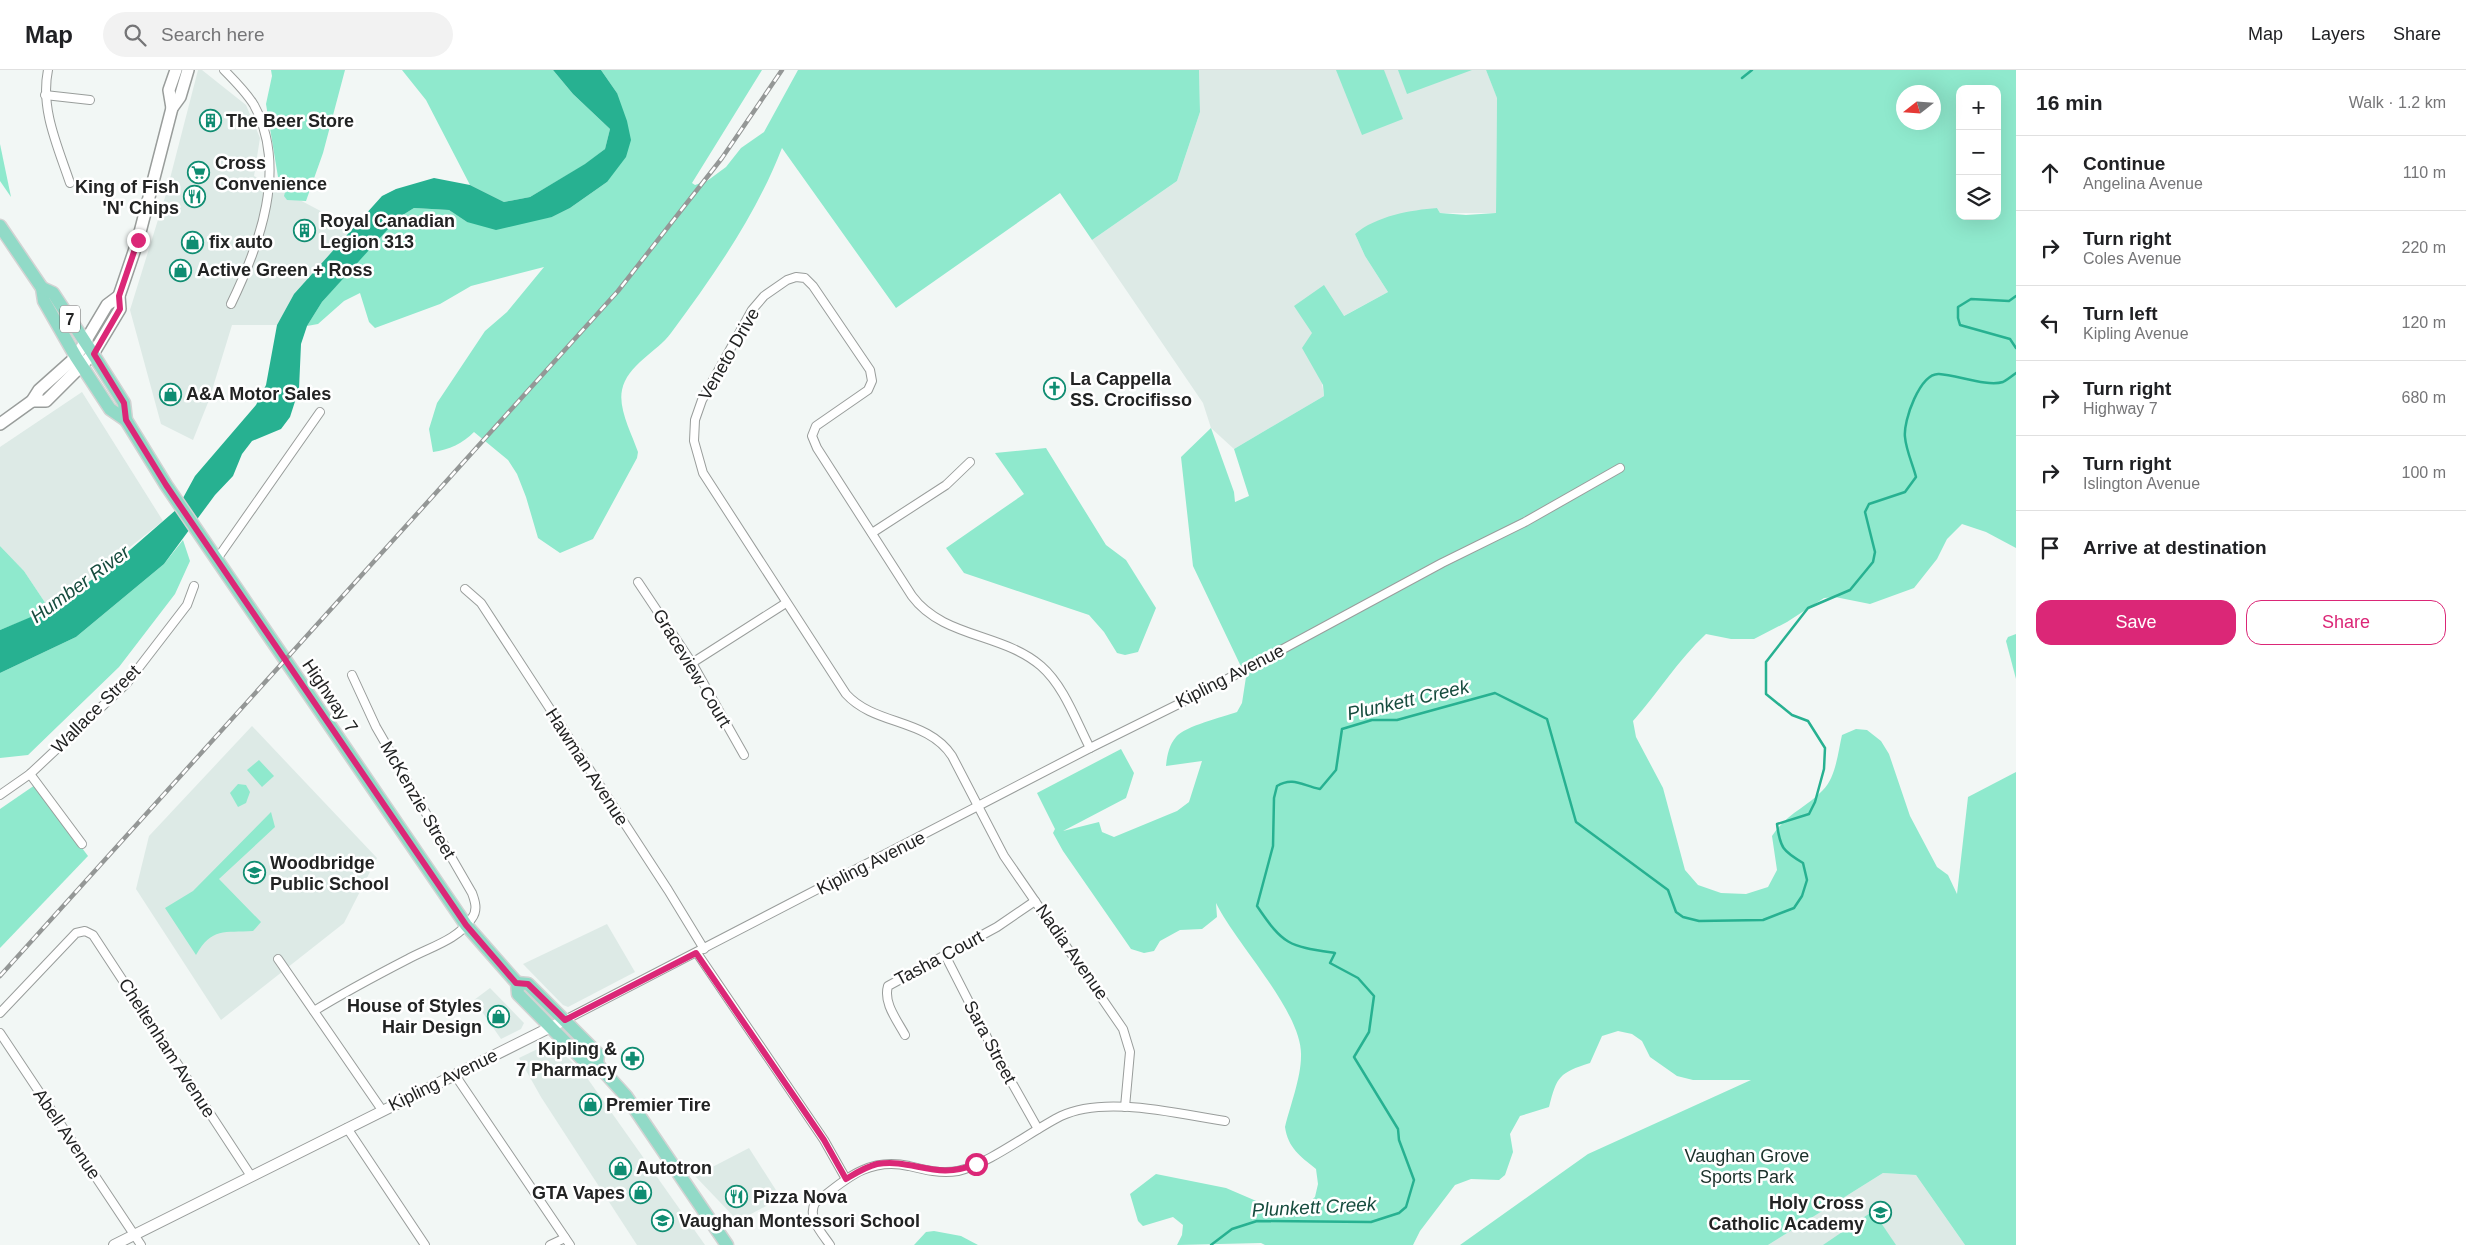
<!DOCTYPE html>
<html lang="en">
<head>
<meta charset="utf-8">
<style>
	body { margin:0; font-family:Arial,sans-serif; background:#f2f2f2; color:#202124 }
	.controls { position:absolute; right:15px; top:15px; display:grid; overflow:hidden; border-radius:10px; box-shadow:0 5px 20px #0002 }
	.controls button { width:45px; height:45px; display:grid; place-items:center; padding:0; border:0; border-bottom:1px solid #e0e0e0; background:#fff; color:#202124; font:25px sans-serif }
	.compass { position:absolute; left:1896px; top:15px; width:45px; height:45px; border-radius:50%; background:#fff; box-shadow:0 5px 20px #0002; rotate:253deg }
	.stop { position:absolute; width:15px; height:15px; margin:-11px; border:4px solid #db2777; border-radius:50%; background:#fff }
	.stop.end { background:#db2777; border-color:#fff; box-shadow:0 1px 5px #0008 }
	.list { margin:0; padding:0; list-style:none }
	h2 { display:flex; justify-content:space-between; align-items:center; height:65px; margin:0; padding:0 20px; font-size:21px }
	h2 small { font-size:16px; font-weight:400; color:#757577 }
	.list li { display:grid; grid-template-columns:32px 1fr auto; gap:15px; align-items:center; box-sizing:border-box; height:75px; padding:0 20px; border-top:1px solid #e0e0e0 }
	.list b { display:block; font-size:19px; white-space:nowrap }
	.list p { margin:0; font-size:16px; white-space:nowrap; color:#757577 }
	.list em { font-size:16px; font-style:normal; color:#757577 }
	.actions { display:flex; gap:10px; padding:15px 20px }
	.actions a { flex:1; padding:11px 0; border:1px solid #db2777; border-radius:15px; text-align:center; font-size:18px; color:#db2777 }
	.actions .main { background:#db2777; color:#fff }
	.icon { flex:none; width:28px; height:28px; fill:none; stroke:currentColor; stroke-width:2; stroke-linecap:round; stroke-linejoin:round }
	.map { position:relative; flex:none; width:2016px; height:1175px; overflow:hidden }
	header { display:flex; align-items:center; gap:30px; box-sizing:border-box; height:70px; padding:0 25px; background:#fff; border-bottom:1px solid #e0e0e0 }
	header strong { font-size:24px }
	nav { display:flex; gap:28px; margin-inline-start:auto; font-size:18px }
	.search { width:350px; height:45px; background:#f2f2f2; display:flex; align-items:center; gap:12px; box-sizing:border-box; padding:0 18px; border-radius:28px; color:#757577; font-size:19px }
	main { display:flex }
	aside { flex:1; background:#fff }
	.map>svg:first-child { display:block }
</style>
</head>
<body>
<header>
<strong>Map</strong>
<div class="search"><svg class="icon" aria-label="search" viewBox="0 0 24 24"><circle cx="10" cy="10" r="6"/><path d="M15 15l6 6"/></svg>Search here</div>
<nav><a>Map</a><a>Layers</a><a>Share</a></nav>
</header>
<main>
<div class="map">
<svg width="2016" height="1175" viewBox="0 0 2016 1175">
	<rect width="100%" height="100%" fill="#f2f7f5"/>
	<!-- built -->
	<g fill="#ddeae6">
		<polygon points="198,0 202,0 246,35 260,68 254,106 353,158 294,224 277,255 232,255 209,330 193,370 161,354 130,240 166,124"/>
		<polygon points="1199,0 1486,0 1497,27 1496,143 1440,143 1437,138 1360,160 1355,164 1365,186 1388,222 1314,262 1324,326 1234,379 1211,358 1203,333 1092,170 1177,111 1200,42"/>
		<polygon points="82,322 163,451 50,540 24,501 0,476 0,377"/>
		<polygon points="252,656 377,788 344,853 221,950 136,819 149,766"/>
		<polygon points="607,854 635,902 568,937 563,935 523,894"/>
		<polygon points="490,918 524,953 521,959 501,969 474,930"/>
		<polygon points="548,974 556,976 585,1005 705,1175 637,1175 541,1027 519,988"/>
		<polygon points="749,1078 781,1128 738,1151 695,1106"/>
		<polygon points="1883,1103 1916,1105 1965,1175 1768,1175"/>
	</g>
	<!-- green -->
	<g fill="#8fe9cd" fill-rule="evenodd">
		<polygon points="271,0 345,0 323,83 306,131 287,130 284,126 289,107 278,107 266,34 272,6"/>
		<polygon points="402,0 553,0 573,24 610,59 605,79 586,94 530,127 504,132 470,115 426,30"/>
		<path d="M601,0H762L692,113L695,115L707,111L726,97L741,78L764,62L798,0H1199L1200,42L1177,111L1092,170L1060,123L896,238L782,78C756,145 714,205 671,263C657,282 627,295 622,320C618,339 632,364 638,382L637,388L593,469L560,483L538,468L526,427L517,404L508,390L474,362C463,373 449,380 433,382L429,359L437,333L485,261L507,242L544,197L471,216L440,234L375,258L369,252L360,223L344,231L318,254L307,256L322,232L374,173L398,148L414,138L449,140L467,152L552,147L570,138L607,112L617,23Z"/>
		<polygon points="1336,0 1384,0 1403,49 1362,65"/>
		<polygon points="1398,0 1472,0 1407,24"/>
		<path d="M1486,0H2016V478L1986,462L1962,454L1947,469L1937,489L1914,518L1870,534L1835,527L1824,528L1787,552L1754,569H1731L1706,564C1678,590 1658,623 1633,651L1636,667L1663,718L1685,800L1698,815L1721,823L1746,824L1768,817L1777,800L1772,766C1787,743 1806,738 1823,720C1836,707 1838,682 1842,665L1856,659L1867,660L1881,671L1889,684L1910,746L1937,797L1948,805L1957,824L1968,727L2016,702V1175H1965L1916,1105L1883,1103L1768,1175H1460L1588,1084L1751,1010H1693L1677,1006L1650,987L1642,971L1632,964L1618,961L1602,966L1590,993C1559,1003 1557,1006 1549,1037L1520,1046L1510,1064L1513,1082L1505,1105L1499,1110L1471,1109L1455,1115L1420,1161L1413,1175H1265L1261,1173L1177,1175L1182,1165L1183,1155L1173,1147L1143,1156L1138,1151L1130,1124L1156,1104L1226,1118L1277,1140L1309,1132L1315,1127L1318,1114L1316,1099C1300,1086 1288,1078 1285,1057C1290,1036 1301,1008 1301,986C1303,943 1236,874 1216,833L1217,847L1202,859L1180,860L1160,871L1154,881L1144,883L1131,879L1063,781L1053,763L1055,759L1037,723L1121,679L1134,703L1126,728L1063,761L1099,752L1102,762L1114,767L1177,741L1189,732L1202,691L1166,696C1167,686 1169,675 1176,667C1185,656 1223,647 1237,642L1242,633L1246,607L1193,496L1181,387L1211,358L1234,422L1235,432L1249,426L1234,379L1324,326L1323,315L1302,278L1312,263L1294,236L1324,215L1344,246L1388,222L1365,186L1355,164C1376,146 1411,140 1437,138L1440,143L1466,145L1496,143L1497,28ZM1960,19H1997V146H1960ZM1904,22H1934V52H1904Z"/>
		<polygon points="0,74 11,127 0,111"/>
		<polygon points="1046,378 1106,475 1126,490 1156,538 1138,582 1125,585 1117,583 1104,562 1089,545 964,503 946,478 1024,424 995,383"/>
		<polygon points="183,470 190,491 175,524 119,597 28,685 0,688 0,603 76,567 164,494"/>
		<polygon points="0,476 24,501 50,540 0,560"/>
		<polygon points="2016,564 2016,609 2006,571 2008,567"/>
		<polygon points="259,690 274,706 262,717 247,700"/>
		<polygon points="238,714 246,715 250,722 246,733 238,737 230,723"/>
		<polygon points="35,715 88,786 0,878 0,739"/>
		<path d="M271,742L275,757L219,809L261,852L253,861C224,863 212,857 196,885L165,838L193,821Z"/>
		<polygon points="1873,1141 1896,1175 1823,1175"/>
		<polygon points="934,1161 961,1166 978,1175 914,1175 926,1162"/>
	</g>
	<!-- water -->
	<polygon fill="#27b191" points="553,0 601,0 617,23 627,51 631,70 626,87 607,112 570,138 552,147 496,160 467,152 449,140 414,138 398,148 322,232 307,256 301,274 299,319 290,347 281,359 252,371 242,384 233,406 215,425 164,494 76,567 0,603 0,560 57,536 123,486 177,439 195,406 256,335 266,315 277,255 294,224 382,126 396,119 434,108 470,115 504,132 530,127 585,94 605,79 610,59 573,24"/>
	<g fill="none" stroke-linecap="round" stroke-linejoin="round">
		<!-- stream -->
		<g stroke="#27b191" stroke-width="2.5">
			<polyline points="1742,8 1752,0"/>
			<polyline points="2016,226 2009,231 1971,229 1958,237 1958,248 1960,255 2010,269 2016,278"/>
			<path d="M1211,1175L1232,1159L1257,1151L1371,1152L1399,1143L1406,1137L1414,1110L1399,1070L1398,1059L1354,987L1369,962L1374,926L1358,908L1330,893L1335,883C1289,876 1284,876 1257,836L1273,776L1274,728L1277,716C1293,706 1303,716 1320,719L1336,700L1342,659L1372,650H1397L1495,623L1547,649L1576,752L1668,820L1676,842L1683,847L1699,851L1763,850L1794,838L1802,826L1807,810L1803,793C1783,781 1780,778 1777,754L1809,744L1815,732L1824,699L1825,678L1808,651L1792,645L1766,624V592L1808,538L1850,520L1873,492L1875,482L1865,442L1869,434L1905,422L1916,407C1913,395 1906,380 1905,367C1903,351 1920,303 1939,304C1957,305 1987,317 2003,312C2007,310 2012,306 2016,303"/>
		</g>
		<defs>
			<g id="minor">
				<path d="M48,0C40,39 58,77 70,113"/>
				<path d="M224,0C234,10 246,22 254,35C288,98 260,174 231,234"/>
				<polyline points="45,25 90,30"/>
				<polyline points="872,463 946,415 970,392"/>
				<polyline points="217,489 320,342"/>
				<polyline points="638,512 692,593 744,685"/>
				<polyline points="465,519 481,533 668,820 704,879"/>
				<polyline points="692,593 786,533"/>
				<path d="M1090,678C1076,651 1064,616 1041,596C1003,563 943,568 912,526L817,378L812,366L816,356L868,320L872,311L870,300L813,216L805,208L796,207L787,210L764,226L752,240L702,330L695,350L694,371L703,403L846,624C875,656 927,648 952,686L1004,786L1123,959L1130,982L1125,1037"/>
				<polyline points="30,704 82,774"/>
				<polyline points="0,725 30,704 127,613 187,535 194,516"/>
				<polyline points="697,883 824,1070 846,1109"/>
				<polyline points="945,885 994,981 1038,1059"/>
				<polyline points="278,889 382,1040"/>
				<path d="M314,941C345,922 377,905 408,889C430,877 458,870 472,848C478,840 475,831 472,823L376,657L352,605"/>
				<polyline points="0,943 76,863 85,861 93,865 251,1106"/>
				<polyline points="565,950 1090,678 1207,620 1442,493 1525,452 1620,398"/>
				<polyline points="0,963 141,1175"/>
				<path d="M905,965C897,950 883,933 888,916L997,857L1035,831"/>
				<polyline points="455,1005 570,1175"/>
				<polyline points="347,1058 425,1175"/>
				<polyline points="550,1175 565,1168"/>
				<path d="M830,1175C822,1163 807,1148 815,1133C846,1109 868,1087 909,1096C925,1100 941,1104 958,1101C989,1094 1031,1061 1061,1046C1105,1025 1178,1044 1225,1051"/>
			</g>
			<polyline id="tertiary" points="114,1175 565,950"/>
			<g id="secondary">
				<polyline points="172,38 169,20 176,0"/>
				<polyline points="32,331 46,331 93,284 120,239 119,226 138,170 172,38 180,27 188,0"/>
				<polyline points="0,354 32,331 39,320 76,287 107,235 119,226"/>
			</g>
			<g id="primary">
				<polyline points="0,156 42,218 44,231 76,287 110,339 126,350"/>
				<polyline points="42,218 53,223 93,284 124,333 126,350 166,415 466,855 517,913 518,924 586,993 597,994 626,1026 727,1175"/>
				<polyline points="517,913 528,914 598,984 597,994"/>
			</g>
		</defs>
		<!-- minor casing -->
		<use href="#minor" stroke="#999d9b" stroke-width="10"/>
		<!-- tertiary casing -->
		<use href="#tertiary" stroke="#999d9b" stroke-width="12"/>
		<!-- secondary casing -->
		<use href="#secondary" stroke="#999d9b" stroke-width="14"/>
		<!-- primary casing -->
		<use href="#primary" stroke="#d3d3d3" stroke-width="15"/>
		<!-- minor -->
		<use href="#minor" stroke="#fff" stroke-width="8"/>
		<!-- tertiary -->
		<use href="#tertiary" stroke="#fff" stroke-width="10"/>
		<!-- secondary -->
		<use href="#secondary" stroke="#fff" stroke-width="11"/>
		<!-- primary -->
		<use href="#primary" stroke="#91dac7" stroke-width="12"/>
		<defs>
			<polyline id="rail" points="0,906 618,221 722,88 782,0"/>
		</defs>
		<!-- rail casing -->
		<use href="#rail" stroke="#949796" stroke-width="4.5"/>
		<!-- rail -->
		<use href="#rail" stroke="#fff" stroke-width="2.5" stroke-dasharray="8" stroke-linecap="butt"/>
	</g>
	<g fill="none" stroke-linecap="round" stroke-linejoin="round">
		<!-- route -->
		<path stroke="#db2777" stroke-width="6" d="M138,170L119,226L120,239L94,284L124,333L126,350L166,415L466,855L516,913L528,914L565,950L696,883L824,1070L846,1109C856,1103 865,1097 877,1094C913,1088 936,1111 976,1094"/>
	</g>
	<!-- icons -->
	<defs>
		<symbol id="building-ring" viewBox="-11 -11 22 22"><circle r="9.5" fill="#fff" stroke="#108d72" stroke-width="1.5"/><path d="M-4-6H4V6H1V3H-1V6H-4ZM-2.5-4.3h1.7v1.8h-1.7ZM.8-4.3h1.7v1.8H.8ZM-2.5-1h1.7V.8h-1.7ZM.8-1h1.7V.8H.8Z" fill="#108d72"/></symbol>
		<symbol id="supermarket-ring" viewBox="-11 -11 22 22"><circle r="9.5" fill="#fff" stroke="#108d72" stroke-width="1.5"/><path d="M-6-5.5h2.5l.6 2H6L4.5 2H-2.5L-4.4-4H-6ZM-1.5 3.2a1.3 1.3 0 1 0 .1 0ZM3 3.2a1.3 1.3 0 1 0 .1 0Z" fill="#108d72"/></symbol>
		<symbol id="restaurant-ring" viewBox="-11 -11 22 22"><circle r="9.5" fill="#fff" stroke="#108d72" stroke-width="1.5"/><path d="M-5-6h1v4h1v-4h1v4h1v-4h1v5L-1.5 .5V6h-2V.5L-5-1ZM5-6V6H3V1.5H1.5Q1.5-4 5-6Z" fill="#108d72"/></symbol>
		<symbol id="shop-ring" viewBox="-11 -11 22 22"><circle r="9.5" fill="#fff" stroke="#108d72" stroke-width="1.5"/><path d="M-5-2.5h2.3a2.7 3.5 0 0 1 5.4 0H5L5.5 6h-11ZM-1.5-2.5h3a1.5 2.3 0 0 0-3 0Z" fill="#108d72"/></symbol>
		<symbol id="church-ring" viewBox="-11 -11 22 22"><circle r="9.5" fill="#fff" stroke="#108d72" stroke-width="1.5"/><path d="M-1.2-6h2.4v3.5h3.3v2.4h-3.3V6h-2.4V-.1h-3.3v-2.4h3.3Z" fill="#108d72"/></symbol>
		<symbol id="school-ring" viewBox="-11 -11 22 22"><circle r="9.5" fill="#fff" stroke="#108d72" stroke-width="1.5"/><path d="M0-5L7-2L0 1L-7-2ZM-4 1L0 2.5L4 1V4Q0 6-4 4Z" fill="#108d72"/></symbol>
		<symbol id="pharmacy-ring" viewBox="-11 -11 22 22"><circle r="9.5" fill="#fff" stroke="#108d72" stroke-width="1.5"/><path d="M-2-6h4v4h4v4h-4v4h-4v-4h-4v-4h4Z" fill="#108d72"/></symbol>
	</defs>
	<g fill-rule="evenodd">
		<use href="#building-ring" x="198" y="38" width="25" height="25"/>
		<use href="#supermarket-ring" x="186" y="90" width="25" height="25"/>
		<use href="#restaurant-ring" x="182" y="114" width="25" height="25"/>
		<use href="#building-ring" x="292" y="148" width="25" height="25"/>
		<use href="#shop-ring" x="180" y="160" width="25" height="25"/>
		<use href="#shop-ring" x="168" y="188" width="25" height="25"/>
		<use href="#church-ring" x="1042" y="306" width="25" height="25"/>
		<use href="#shop-ring" x="158" y="312" width="25" height="25"/>
		<use href="#school-ring" x="242" y="790" width="25" height="25"/>
		<use href="#shop-ring" x="486" y="934" width="25" height="25"/>
		<use href="#pharmacy-ring" x="620" y="976" width="25" height="25"/>
		<use href="#shop-ring" x="578" y="1022" width="25" height="25"/>
		<use href="#shop-ring" x="608" y="1086" width="25" height="25"/>
		<use href="#shop-ring" x="628" y="1110" width="25" height="25"/>
		<use href="#restaurant-ring" x="724" y="1114" width="25" height="25"/>
		<use href="#school-ring" x="1868" y="1130" width="25" height="25"/>
		<use href="#school-ring" x="650" y="1138" width="25" height="25"/>
	</g>
	<g text-anchor="middle" dominant-baseline="central" stroke-width="5" stroke-linejoin="round" paint-order="stroke">
		<!-- shield labels -->
		<rect fill="#fff" stroke="#646565" stroke-width="1" x="60" y="235.5" width="20" height="27" rx="4"/>
		<g font-size="16" font-weight="bold" fill="#222323">
			<text x="70" y="249">7</text>
		</g>
		<!-- poi labels -->
		<g font-size="18" font-weight="bold" fill="#222323" stroke="#fff" text-anchor="start">
			<text x="226" y="51">The Beer Store</text>
			<text x="215" y="93">Cross<tspan x="215" dy="21">Convenience</tspan></text>
			<text x="179" y="117" text-anchor="end">King of Fish<tspan x="179" dy="21">'N' Chips</tspan></text>
			<text x="320" y="151">Royal Canadian<tspan x="320" dy="21">Legion 313</tspan></text>
			<text x="209" y="172">fix auto</text>
			<text x="197" y="200">Active Green + Ross</text>
			<text x="1070" y="309">La Cappella<tspan x="1070" dy="21">SS. Crocifisso</tspan></text>
			<text x="186" y="324">A&amp;A Motor Sales</text>
			<text x="270" y="793">Woodbridge<tspan x="270" dy="21">Public School</tspan></text>
			<text x="482" y="936" text-anchor="end">House of Styles<tspan x="482" dy="21">Hair Design</tspan></text>
			<text x="617" y="979" text-anchor="end">Kipling &amp;<tspan x="617" dy="21">7 Pharmacy</tspan></text>
			<text x="606" y="1035">Premier Tire</text>
			<text x="636" y="1098">Autotron</text>
			<text x="625" y="1123" text-anchor="end">GTA Vapes</text>
			<text x="753" y="1127">Pizza Nova</text>
			<text x="1864" y="1133" text-anchor="end">Holy Cross<tspan x="1864" dy="21">Catholic Academy</tspan></text>
			<text x="679" y="1151">Vaughan Montessori School</text>
		</g>
		<!-- street labels -->
		<g font-size="18" fill="#222323" stroke="#fff">
			<text transform="translate(729 284) rotate(-60)">Veneto Drive</text>
			<text transform="translate(692 598) rotate(59)">Graceview Court</text>
			<text transform="translate(1230 606) rotate(-27)">Kipling Avenue</text>
			<text transform="translate(330 626) rotate(56)">Highway 7</text>
			<text transform="translate(96 639) rotate(-45)">Wallace Street</text>
			<text transform="translate(587 697) rotate(57)">Hawman Avenue</text>
			<text transform="translate(418 730) rotate(60)">McKenzie Street</text>
			<text transform="translate(871 793) rotate(-27)">Kipling Avenue</text>
			<text transform="translate(1072 882) rotate(55)">Nadia Avenue</text>
			<text transform="translate(939 888) rotate(-28)">Tasha Court</text>
			<text transform="translate(990 972) rotate(62)">Sara Street</text>
			<text transform="translate(167 978) rotate(57)">Cheltenham Avenue</text>
			<text transform="translate(443 1010) rotate(-26)">Kipling Avenue</text>
			<text transform="translate(67 1064) rotate(56)">Abell Avenue</text>
		</g>
		<!-- park labels -->
		<g font-size="18" fill="#1a3029" stroke="#fff">
			<text x="1747" y="1086">Vaughan Grove<tspan x="1747" dy="21">Sports Park</tspan></text>
		</g>
		<!-- water labels -->
		<g font-size="19" font-style="italic" fill="#164c3e" stroke="#fff">
			<text transform="translate(80 514) rotate(-36)">Humber River</text>
			<text transform="translate(1408 630) rotate(-13)">Plunkett Creek</text>
			<text transform="translate(1314 1137) rotate(-3)">Plunkett Creek</text>
		</g>
	</g>
</svg>
<div class="controls">
<button>+</button>
<button>−</button>
<button><svg class="icon" aria-label="layers" viewBox="0 0 24 24"><path d="M12 4l9 5-9 5-9-5zM3 14l9 5 9-5"/></svg></button>
</div>
<svg class="compass" viewBox="-18 -18 36 36"><path d="M0-13l5 13h-10z" fill="#e53935"/><path d="M0 13l5-13h-10z" fill="#757577"/></svg>
<div class="stop" style="left:976px;top:1094px"></div>
<div class="stop end" style="left:138px;top:170px"></div>
</div>
<aside>
<h2>16 min<small>Walk · 1.2 km</small></h2>
<ul class="list">
<li><svg class="icon" aria-label="ahead" viewBox="0 0 24 24"><path d="M12 20V5M6 11l6-6 6 6"/></svg><div><b>Continue</b><p>Angelina Avenue</p></div><em>110 m</em></li>
<li><svg class="icon" aria-label="right" viewBox="0 0 24 24"><path d="M7 20v-9h11M14 6l5 5-5 5"/></svg><div><b>Turn right</b><p>Coles Avenue</p></div><em>220 m</em></li>
<li><svg class="icon" aria-label="left" viewBox="0 0 24 24"><path d="M17 20v-9H6M10 6l-5 5 5 5"/></svg><div><b>Turn left</b><p>Kipling Avenue</p></div><em>120 m</em></li>
<li><svg class="icon" aria-label="right" viewBox="0 0 24 24"><path d="M7 20v-9h11M14 6l5 5-5 5"/></svg><div><b>Turn right</b><p>Highway 7</p></div><em>680 m</em></li>
<li><svg class="icon" aria-label="right" viewBox="0 0 24 24"><path d="M7 20v-9h11M14 6l5 5-5 5"/></svg><div><b>Turn right</b><p>Islington Avenue</p></div><em>100 m</em></li>
<li><svg class="icon" aria-label="arrive" viewBox="0 0 24 24"><path d="M6 21V4h12l-3 4 3 4H6"/></svg><div><b>Arrive at destination</b></div></li>
</ul>
<div class="actions"><a class="main">Save</a><a>Share</a></div>
</aside>
</main>
</body>
</html>
